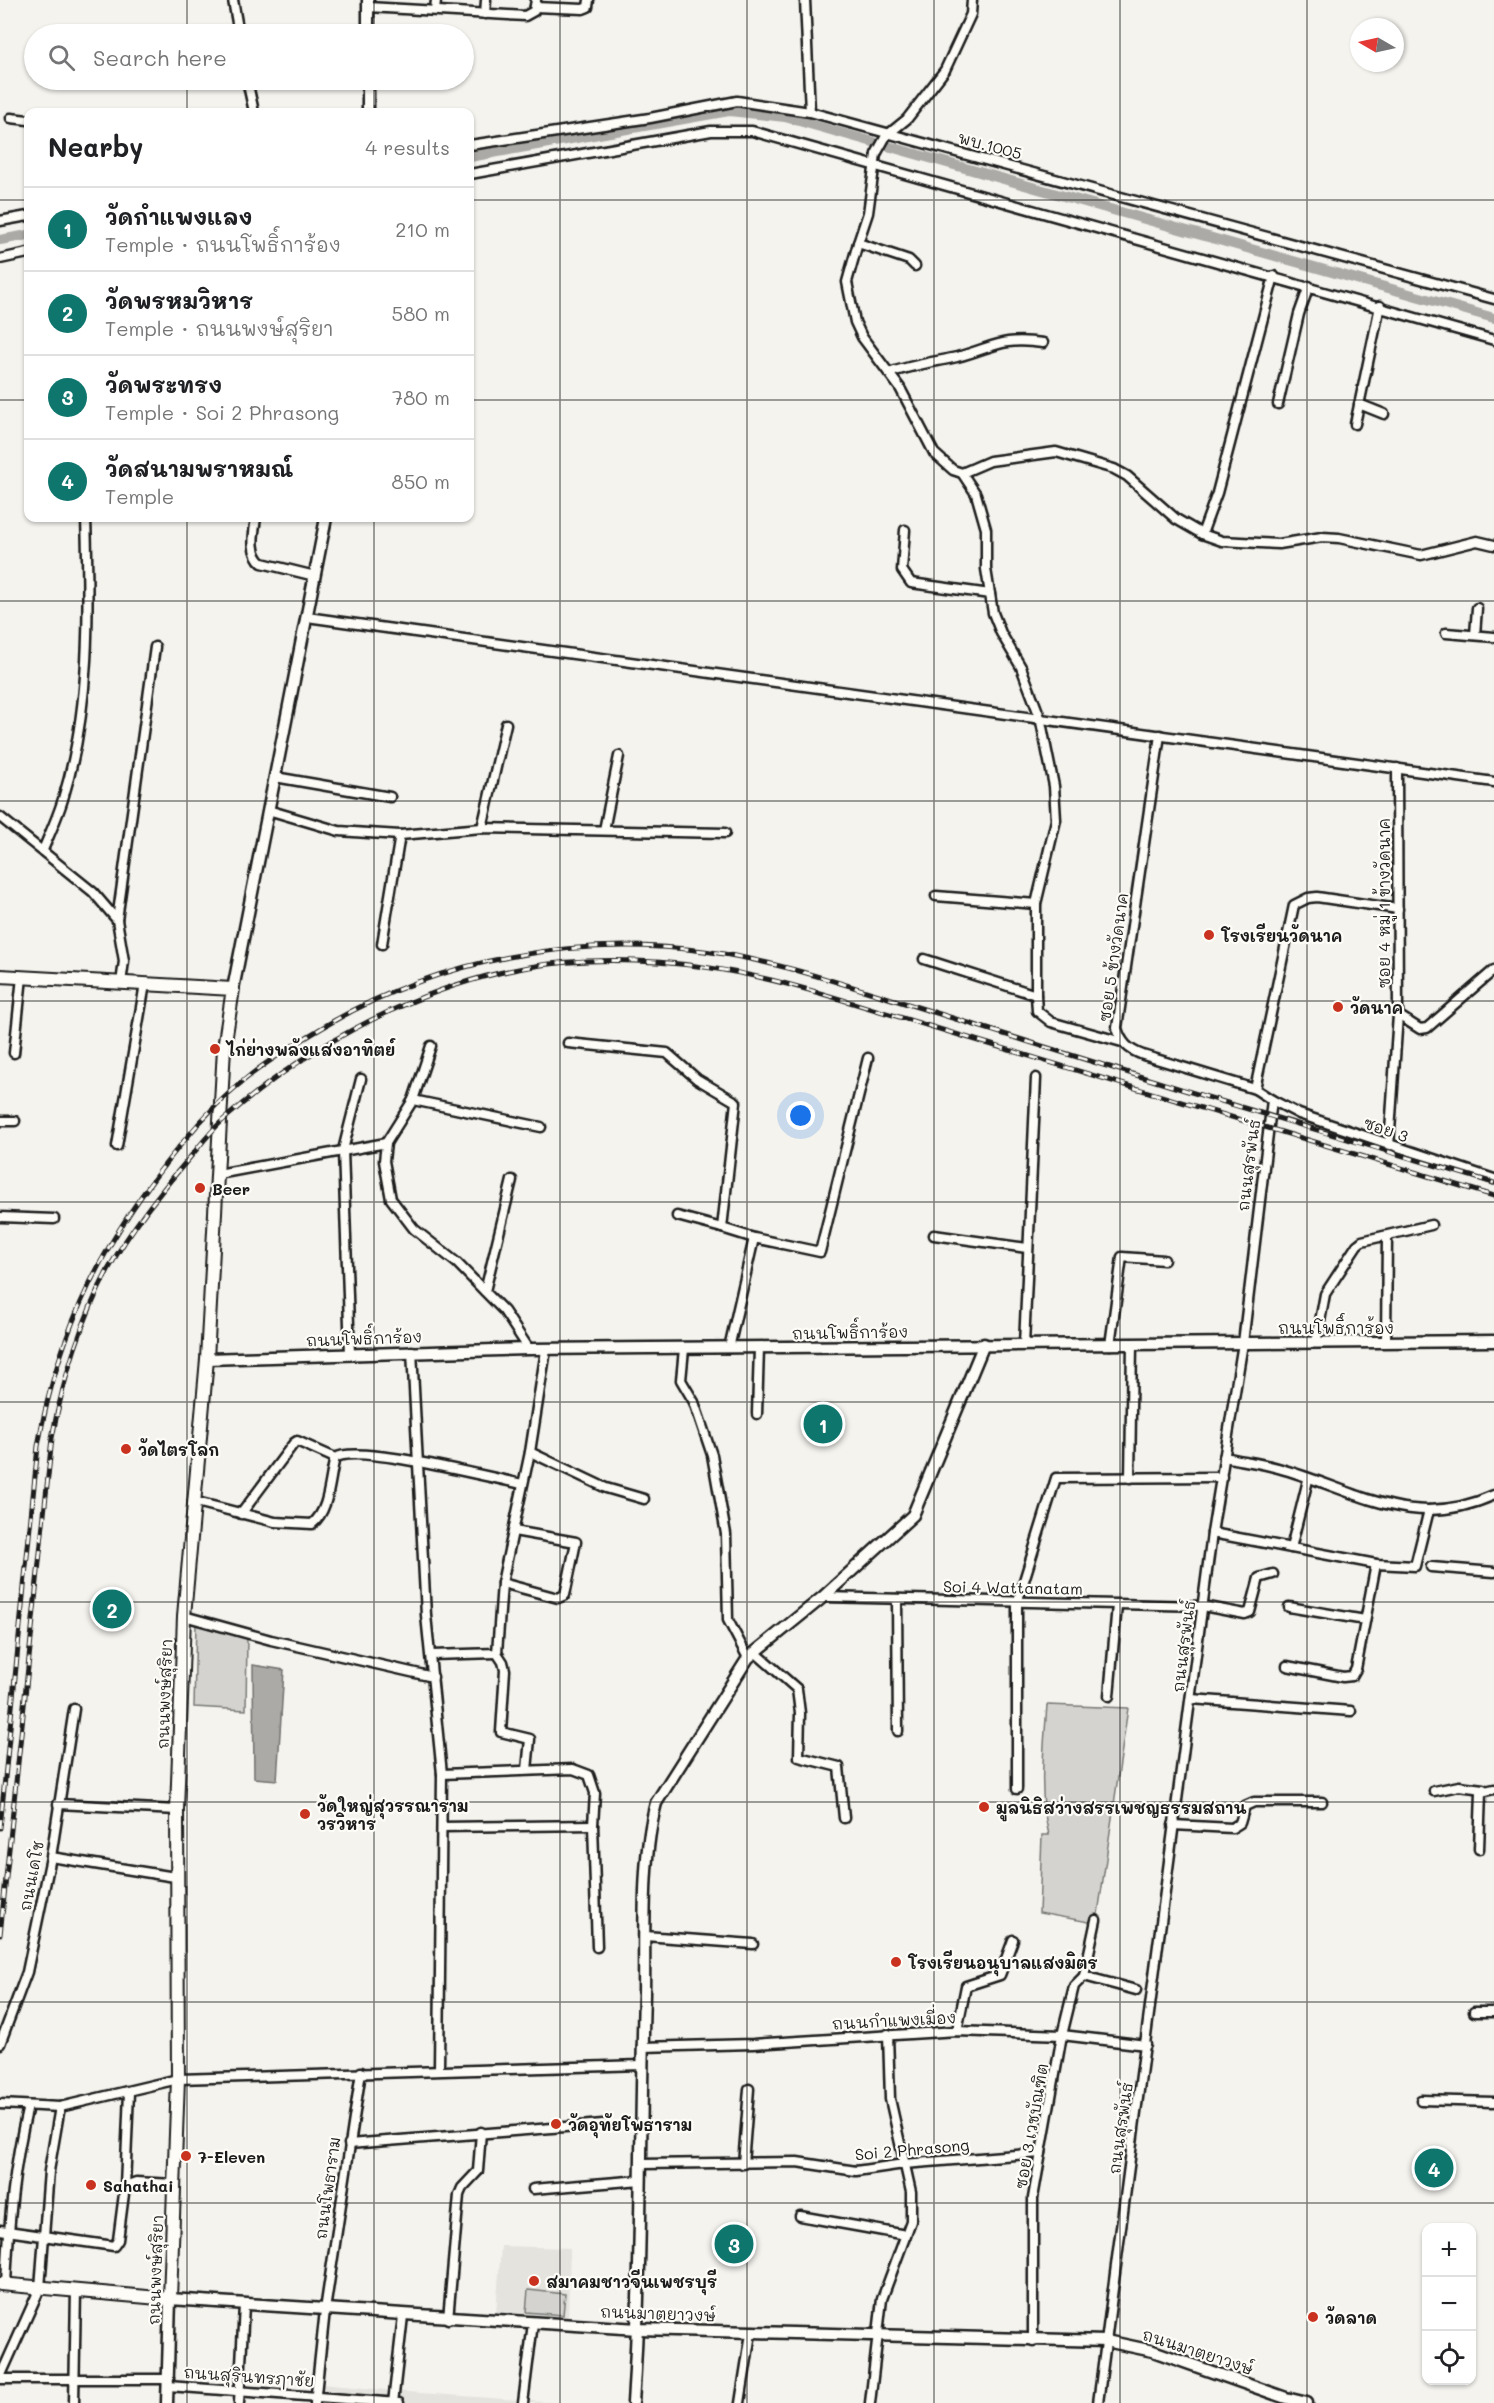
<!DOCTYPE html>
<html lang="en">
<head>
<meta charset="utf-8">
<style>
	body { margin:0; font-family:Mali,"Playpen Sans Thai",sans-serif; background:#f2f2f2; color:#202124 }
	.controls { position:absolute; right:18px; bottom:18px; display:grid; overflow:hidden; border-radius:12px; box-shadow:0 2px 4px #0004 }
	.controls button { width:54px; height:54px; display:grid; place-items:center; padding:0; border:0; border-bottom:2px solid #e0e0e0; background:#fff; color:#202124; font:30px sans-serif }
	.compass { position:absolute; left:1350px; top:18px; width:54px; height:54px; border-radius:50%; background:#fff; box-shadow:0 2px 4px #0004; rotate:279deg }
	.you { position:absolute; left:801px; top:1116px; width:21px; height:21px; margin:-15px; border:4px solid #fff; border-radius:50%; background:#1a73e8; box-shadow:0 0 0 9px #1a73e833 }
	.badge { display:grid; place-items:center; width:39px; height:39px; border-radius:50%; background:#0f766e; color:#fff; font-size:20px; font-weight:700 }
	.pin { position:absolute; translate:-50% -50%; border:3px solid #fff; box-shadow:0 2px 6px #0006 }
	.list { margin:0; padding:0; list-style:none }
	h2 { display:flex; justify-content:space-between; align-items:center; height:78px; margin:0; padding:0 24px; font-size:26px }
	h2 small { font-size:20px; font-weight:400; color:#757577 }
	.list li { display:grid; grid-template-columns:39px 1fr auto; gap:18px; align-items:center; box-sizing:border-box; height:84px; padding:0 24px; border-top:2px solid #e0e0e0 }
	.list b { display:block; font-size:22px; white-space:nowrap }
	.list p { margin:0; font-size:20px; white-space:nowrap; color:#757577 }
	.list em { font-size:20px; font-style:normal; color:#757577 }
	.icon { flex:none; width:33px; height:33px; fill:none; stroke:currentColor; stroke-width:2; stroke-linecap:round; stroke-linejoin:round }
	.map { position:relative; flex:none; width:1494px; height:2403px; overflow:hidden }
	.search { position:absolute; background:#fff; box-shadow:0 2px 4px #0004; left:24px; top:24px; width:450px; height:66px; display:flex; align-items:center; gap:15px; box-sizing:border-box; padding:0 21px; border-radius:33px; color:#757577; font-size:22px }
	.panel { position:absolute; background:#fff; box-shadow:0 2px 4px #0004; left:24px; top:108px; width:450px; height:414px; border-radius:12px }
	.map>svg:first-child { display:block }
</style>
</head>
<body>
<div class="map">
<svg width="1494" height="2403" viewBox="0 0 1494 2403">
	<rect width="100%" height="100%" fill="#f4f3ee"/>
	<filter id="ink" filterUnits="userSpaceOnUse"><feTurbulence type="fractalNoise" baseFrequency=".0167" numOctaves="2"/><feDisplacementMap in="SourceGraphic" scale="12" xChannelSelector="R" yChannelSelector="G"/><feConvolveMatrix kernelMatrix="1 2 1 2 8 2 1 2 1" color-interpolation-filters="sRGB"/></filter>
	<g filter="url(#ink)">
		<!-- built -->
		<g fill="#e4e3de">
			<polygon points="501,2246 570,2248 568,2317 496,2313"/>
			<polygon points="321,2384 407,2392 559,2403 320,2403"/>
		</g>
		<!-- green -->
		<g fill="#d4d3cf" stroke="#787876" stroke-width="1.5">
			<polygon points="196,1623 247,1637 246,1710 194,1707"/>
			<path d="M1047,1705L1128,1708L1098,1914L1089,1922L1039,1913L1042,1835H1049C1038,1791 1044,1749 1047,1705Z"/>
			<polygon points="528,2290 565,2294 563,2315 526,2312"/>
		</g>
		<!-- water -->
		<polygon fill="#abaaa6" stroke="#72716f" stroke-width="1.5" points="253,1665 284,1670 277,1780 254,1778"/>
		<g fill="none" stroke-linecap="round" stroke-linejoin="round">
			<!-- canal -->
			<g stroke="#abaaa6" stroke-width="10">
				<polyline points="470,157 729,111 785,117 1494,318"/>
				<polyline points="0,240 28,235"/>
			</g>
			<defs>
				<g id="minor">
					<polyline points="233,0 239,34"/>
					<polyline points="805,0 810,112"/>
					<polyline points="368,7 525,16 534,11 536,0"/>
					<polyline points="535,7 583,9 588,7 589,0"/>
					<polyline points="435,10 436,0"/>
					<polyline points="485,14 486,0"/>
					<polyline points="247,80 254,112"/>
					<polyline points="11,118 28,120"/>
					<polyline points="470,145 650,118 737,101 810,112 1494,299"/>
					<polyline points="470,174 711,131 752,131 1494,340"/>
					<polyline points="0,221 28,216"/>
					<polyline points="858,243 847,282 855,322 862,337 900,388 934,453 953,470 962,473 976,494 986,529 986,569 993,613 1001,633 1021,667 1040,717 1054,786 1056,820 1036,904 1036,995 924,959"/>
					<polyline points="0,259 28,253"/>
					<polyline points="915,266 909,260 858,243 868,213 876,154 886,136 907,119 945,70 971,14 972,0"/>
					<path d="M889,373C912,365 934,362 957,357C995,347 1000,337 1043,343"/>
					<polyline points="1278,404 1299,314 1309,286"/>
					<polyline points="1359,404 1384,414"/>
					<polyline points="1355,424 1380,306"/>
					<polyline points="962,473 990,461 1056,452 1114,469 1127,476 1176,519 1202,534 1222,541 1279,544 1322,537 1339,538 1421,555 1477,541 1494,545"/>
					<path d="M256,518C254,533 249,552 262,563L315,576"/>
					<polyline points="905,530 902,570 911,583 990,594"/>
					<polyline points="1202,534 1217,493 1274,276"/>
					<polyline points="307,617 1494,782"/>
					<polyline points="1446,633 1494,637"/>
					<polyline points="1475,635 1477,608"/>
					<path d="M1160,735L1117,1028C1121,1043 1129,1050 1143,1055L1255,1089"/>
					<polyline points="275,777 390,797"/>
					<polyline points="268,810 339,831 368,833 400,835 482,828 725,833"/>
					<polyline points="0,817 93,892 117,920"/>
					<polyline points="482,828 506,724"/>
					<polyline points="604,830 619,756"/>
					<path d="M43,850C50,833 58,816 63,799C91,709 89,610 86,518"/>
					<polyline points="936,896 1036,904"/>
					<polyline points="382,944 400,835"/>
					<polyline points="121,983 124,961 117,920 155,647"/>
					<polyline points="1036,995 1037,1011 1051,1022 1122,1042"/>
					<polyline points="1398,1015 1420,1029 1427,1028 1494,970"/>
					<polyline points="568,1043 667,1053 697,1079 736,1102 722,1228 754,1238"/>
					<polyline points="431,1046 413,1100 386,1143 384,1161 391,1199 414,1229 457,1263 504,1311 529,1349"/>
					<polyline points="14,1053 22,977"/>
					<polyline points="413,1100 541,1127"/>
					<polyline points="1272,1100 1299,1114 1494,1179"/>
					<polyline points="0,1121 15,1121"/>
					<polyline points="117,1146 145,984"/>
					<polyline points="1389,1146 1398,1015 1397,768"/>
					<polyline points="218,1174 386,1143"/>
					<polyline points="677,1216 722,1228"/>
					<polyline points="0,1217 54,1219"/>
					<polyline points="934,1235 1027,1248"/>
					<polyline points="485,1291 512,1180"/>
					<polyline points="1386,1342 1387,1236"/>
					<polyline points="1316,1343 1325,1294 1357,1245 1362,1241 1431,1225"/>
					<polyline points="1024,1345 1036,1078"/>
					<polyline points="1110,1345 1122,1257 1164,1260"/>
					<polyline points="729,1348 754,1238 820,1252 868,1058"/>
					<polyline points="684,1349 681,1380 694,1402 712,1455 726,1534 728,1620 748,1658"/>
					<polyline points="412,1351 426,1615 442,1774 439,2070"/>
					<polyline points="350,1354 343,1150 361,1079"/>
					<polyline points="757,1414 759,1348"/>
					<polyline points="530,1452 606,1488 644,1499"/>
					<path d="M1224,1457C1242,1461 1260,1463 1278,1468C1355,1489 1411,1533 1494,1495"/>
					<polyline points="1130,1478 1132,1344"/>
					<path d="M193,1501L275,1522L312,1524C330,1510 329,1479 335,1458C356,1443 491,1478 522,1484"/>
					<polyline points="241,1514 294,1443 297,1441 335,1458"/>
					<polyline points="1212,1533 1376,1564 1415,1566 1429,1510"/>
					<polyline points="1291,1548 1308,1480"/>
					<polyline points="1431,1567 1494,1572"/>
					<polyline points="502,1583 558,1598 565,1595 576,1542 514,1531"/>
					<polyline points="823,1597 1203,1606 1245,1614 1250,1612 1259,1578 1273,1574"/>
					<polyline points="897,1599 898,1731"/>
					<polyline points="1289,1607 1365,1620"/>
					<polyline points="184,1616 271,1640 433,1677"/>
					<polyline points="755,1652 797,1689 800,1713 799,1757 839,1767 844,1818"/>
					<polyline points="497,1653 503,1662 505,1670 501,1732 530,1739 527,1770"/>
					<polyline points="432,1655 497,1653 502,1583 530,1452 546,1350"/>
					<polyline points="1287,1666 1343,1677 1352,1676 1356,1669 1376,1564"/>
					<polyline points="1109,1696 1117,1605"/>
					<polyline points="1191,1699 1351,1711"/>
					<polyline points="442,1774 573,1769 589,1775 595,1793 593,1825 597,1947"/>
					<polyline points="1017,1789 1017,1603 1056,1478 1222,1477"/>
					<polyline points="1434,1791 1459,1786 1483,1789"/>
					<polyline points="58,1804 177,1810"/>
					<polyline points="1173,1825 1232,1828 1240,1823 1245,1806 1254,1802 1322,1802"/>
					<polyline points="442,1827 593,1825"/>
					<polyline points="1479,1849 1481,1792 1494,1789"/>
					<polyline points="51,1857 175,1877"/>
					<polyline points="645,1936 753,1944"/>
					<polyline points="1084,1976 1096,1920"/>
					<polyline points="1474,2012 1494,2012"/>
					<polyline points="957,2031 966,1986 1000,1975 1013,1940"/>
					<polyline points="0,2044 27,1972 51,1857 74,1709"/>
					<polyline points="642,2047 753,2044 957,2031 1062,2035 1146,2045"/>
					<polyline points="1421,2100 1494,2102"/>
					<polyline points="0,2104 60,2107 178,2079 642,2065"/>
					<polyline points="349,2144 603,2124"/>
					<polyline points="642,2164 797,2162 856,2171 904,2164 1041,2153"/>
					<polyline points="743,2164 749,2089"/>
					<polyline points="125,2186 129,2092"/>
					<polyline points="533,2189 641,2180"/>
					<polyline points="800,2216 906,2235"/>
					<polyline points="0,2230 114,2246 118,2240 125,2186 136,2182 174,2184"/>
					<path d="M6,2284C9,2221 13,2169 28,2106"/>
					<polyline points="448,2319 459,2195 462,2188 478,2171 481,2132"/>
					<polyline points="1033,2341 1033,2198 1062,2035 1074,1986 1084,1976 1136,1990"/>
					<polyline points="0,2377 40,2288 49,2171 60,2107"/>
					<polyline points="0,2379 169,2379"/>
					<polyline points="168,2386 399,2403"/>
					<polyline points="74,2403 76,2290"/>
					<polyline points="239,2403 244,2305"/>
					<polyline points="315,2403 325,2310 361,2072"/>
					<polyline points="393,2403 403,2316"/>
					<polyline points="523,2403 533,2323"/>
					<polyline points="740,2403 751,2333"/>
					<polyline points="870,2403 882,2299 911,2221 911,2192 890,2099 888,2034"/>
					<polyline points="1098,2403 1212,1533 1243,1343 1272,1100 1255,1089 1294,905 1308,898 1317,897 1398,909"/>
				</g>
				<g id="tertiary">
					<polyline points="368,34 368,0"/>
					<polyline points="368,80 368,112"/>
					<polyline points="233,989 326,518"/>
					<polyline points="207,1359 529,1349 1494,1341"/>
					<polyline points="167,2403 170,2299 638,2329 1106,2341 1153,2351 1286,2398 1307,2403"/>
					<path d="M633,2403C642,2267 640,2130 644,1994C645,1935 641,1860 656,1803L748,1658L823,1597L913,1515L984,1344"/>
				</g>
				<polyline id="secondary" points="0,976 233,989 224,1048 207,1359 184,1616 177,1810 178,2079 170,2299 0,2284"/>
			</defs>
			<!-- minor casing -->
			<use href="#minor" stroke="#1c1c1c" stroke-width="13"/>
			<!-- tertiary casing -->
			<use href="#tertiary" stroke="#1c1c1c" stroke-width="15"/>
			<!-- secondary casing -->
			<use href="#secondary" stroke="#1c1c1c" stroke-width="16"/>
			<!-- minor -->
			<use href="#minor" stroke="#fdfcf7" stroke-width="8"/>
			<!-- tertiary -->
			<use href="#tertiary" stroke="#fdfcf7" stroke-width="10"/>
			<!-- secondary -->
			<use href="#secondary" stroke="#fdfcf7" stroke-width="12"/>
			<defs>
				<g id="rail">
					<path d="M0,1828L38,1446C59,1327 106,1234 183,1142C229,1085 270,1058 332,1022C443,958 576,935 704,951C765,959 824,978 882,996C941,1014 999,1033 1058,1051C1203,1096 1348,1140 1494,1183"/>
					<path d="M0,1935L52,1438C63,1380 80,1323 108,1270C131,1228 160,1192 192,1155C201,1144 211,1131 222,1121C319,1035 456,965 588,961C672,958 742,970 823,994L1494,1196"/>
				</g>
			</defs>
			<!-- rail casing -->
			<use href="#rail" stroke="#1c1c1c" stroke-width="5"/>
			<!-- rail -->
			<use href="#rail" stroke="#fdfcf7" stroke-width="3" stroke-dasharray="9" stroke-linecap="butt"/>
		</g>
	</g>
	<!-- grid -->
	<path fill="none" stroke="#1c1c1c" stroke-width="1.5" stroke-opacity="0.55" d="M187,0V34M374,0V34M560,0V2403M747,0V2403M934,0V2403M1120,0V2403M1307,0V2403M187,80V112M374,80V112M0,200H28M470,200H1494M0,400H28M470,400H1494M187,518V2403M374,518V2403M0,601H1494M0,801H1494M0,1001H1494M0,1202H1494M0,1402H1494M0,1602H1494M0,1802H1494M0,2002H1494M0,2203H1494"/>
	<!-- markers -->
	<g fill="#c8321e" stroke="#fdfcf7" stroke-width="2">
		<circle cx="1209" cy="935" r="6"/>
		<circle cx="1338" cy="1007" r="6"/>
		<circle cx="215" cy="1049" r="6"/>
		<circle cx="200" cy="1188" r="6"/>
		<circle cx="126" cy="1449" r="6"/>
		<circle cx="984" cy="1807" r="6"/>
		<circle cx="305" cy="1814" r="6"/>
		<circle cx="896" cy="1962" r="6"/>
		<circle cx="556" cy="2124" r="6"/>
		<circle cx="186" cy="2156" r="6"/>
		<circle cx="91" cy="2185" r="6"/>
		<circle cx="534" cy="2281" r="6"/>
		<circle cx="1313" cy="2317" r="6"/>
	</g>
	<g text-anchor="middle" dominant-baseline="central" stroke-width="4.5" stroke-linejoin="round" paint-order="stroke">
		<!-- street labels -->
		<g font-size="16" fill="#1c1c1c" stroke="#fdfcf7">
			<text transform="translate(990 145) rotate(15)">พบ.1005</text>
			<text transform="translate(1383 903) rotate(-90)">ซอย 4 หมู่ 1 ข้างวัดนาค</text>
			<text transform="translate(1113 957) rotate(-82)">ซอย 5 ข้างวัดนาค</text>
			<text transform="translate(1386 1129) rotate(19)">ซอย 3</text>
			<text transform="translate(1248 1165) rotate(-83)">ถนนสุรพันธ์</text>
			<text x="1336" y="1327">ถนนโพธิ์การ้อง</text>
			<text transform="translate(850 1332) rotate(-1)">ถนนโพธิ์การ้อง</text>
			<text transform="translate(364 1338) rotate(-2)">ถนนโพธิ์การ้อง</text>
			<text transform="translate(1013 1587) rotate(1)">Soi 4 Wattanatam</text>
			<text transform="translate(1183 1646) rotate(-83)">ถนนสุรพันธ์</text>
			<text transform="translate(164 1694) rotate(-88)">ถนนพงษ์สุริยา</text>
			<text transform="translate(31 1876) rotate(-79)">ถนนเดโช</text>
			<text transform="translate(894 2020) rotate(-3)">ถนนกำแพงเมี่อง</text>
			<text transform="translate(1031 2126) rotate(-80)">ซอย 3 เวชบัณฑิต</text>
			<text transform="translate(1120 2128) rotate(-82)">ถนนสุรพันธ์</text>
			<text transform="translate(912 2149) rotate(-5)">Soi 2 Phrasong</text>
			<text transform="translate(327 2188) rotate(-82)">ถนนโพธาราม</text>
			<text transform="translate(155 2270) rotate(-88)">ถนนพงษ์สุริยา</text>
			<text transform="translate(658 2313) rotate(2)">ถนนมาตยาวงษ์</text>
			<text transform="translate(1198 2351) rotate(18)">ถนนมาตยาวงษ์</text>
			<text transform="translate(249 2376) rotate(4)">ถนนสุรินทรฦาชัย</text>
		</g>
		<!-- poi labels -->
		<g font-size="16" font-weight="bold" fill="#1c1c1c" stroke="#fdfcf7" text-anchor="start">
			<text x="1221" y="935">โรงเรียนวัดนาค</text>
			<text x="1350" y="1007">วัดนาค</text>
			<text x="227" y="1049">ไก่ย่างพลังแสงอาทิตย์</text>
			<text x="212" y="1188">Beer</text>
			<text x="138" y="1449">วัดไตรโลก</text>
			<text x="317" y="1805">วัดใหญ่สุวรรณาราม<tspan x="317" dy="18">วรวิหาร</tspan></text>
			<text x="996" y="1807">มูลนิธิสว่างสรรเพชญธรรมสถาน</text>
			<text x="908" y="1962">โรงเรียนอนุบาลแสงมิตร</text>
			<text x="568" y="2124">วัดอุทัยโพธาราม</text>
			<text x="198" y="2156">7-Eleven</text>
			<text x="103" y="2185">Sahathai</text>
			<text x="546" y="2281">สมาคมชาวจีนเพชรบุรี</text>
			<text x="1325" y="2317">วัดลาด</text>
		</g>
	</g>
</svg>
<div class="controls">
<button>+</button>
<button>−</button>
<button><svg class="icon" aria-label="locate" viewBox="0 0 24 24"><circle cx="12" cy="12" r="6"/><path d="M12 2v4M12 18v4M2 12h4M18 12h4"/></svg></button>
</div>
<svg class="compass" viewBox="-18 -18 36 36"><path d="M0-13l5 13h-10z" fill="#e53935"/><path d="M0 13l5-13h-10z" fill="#757577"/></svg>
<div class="you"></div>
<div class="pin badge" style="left:823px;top:1424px">1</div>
<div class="pin badge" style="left:112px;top:1609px">2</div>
<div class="pin badge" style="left:734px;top:2244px">3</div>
<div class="pin badge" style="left:1434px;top:2168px">4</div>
<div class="search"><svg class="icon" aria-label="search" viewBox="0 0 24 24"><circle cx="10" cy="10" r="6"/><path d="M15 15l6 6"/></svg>Search here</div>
<section class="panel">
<h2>Nearby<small>4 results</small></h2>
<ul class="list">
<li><span class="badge">1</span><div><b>วัดกำแพงแลง</b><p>Temple · ถนนโพธิ์การ้อง</p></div><em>210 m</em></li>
<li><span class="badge">2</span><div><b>วัดพรหมวิหาร</b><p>Temple · ถนนพงษ์สุริยา</p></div><em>580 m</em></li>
<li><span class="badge">3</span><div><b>วัดพระทรง</b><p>Temple · Soi 2 Phrasong</p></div><em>780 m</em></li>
<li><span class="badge">4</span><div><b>วัดสนามพราหมณ์</b><p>Temple</p></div><em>850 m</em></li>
</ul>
</section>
</div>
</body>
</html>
